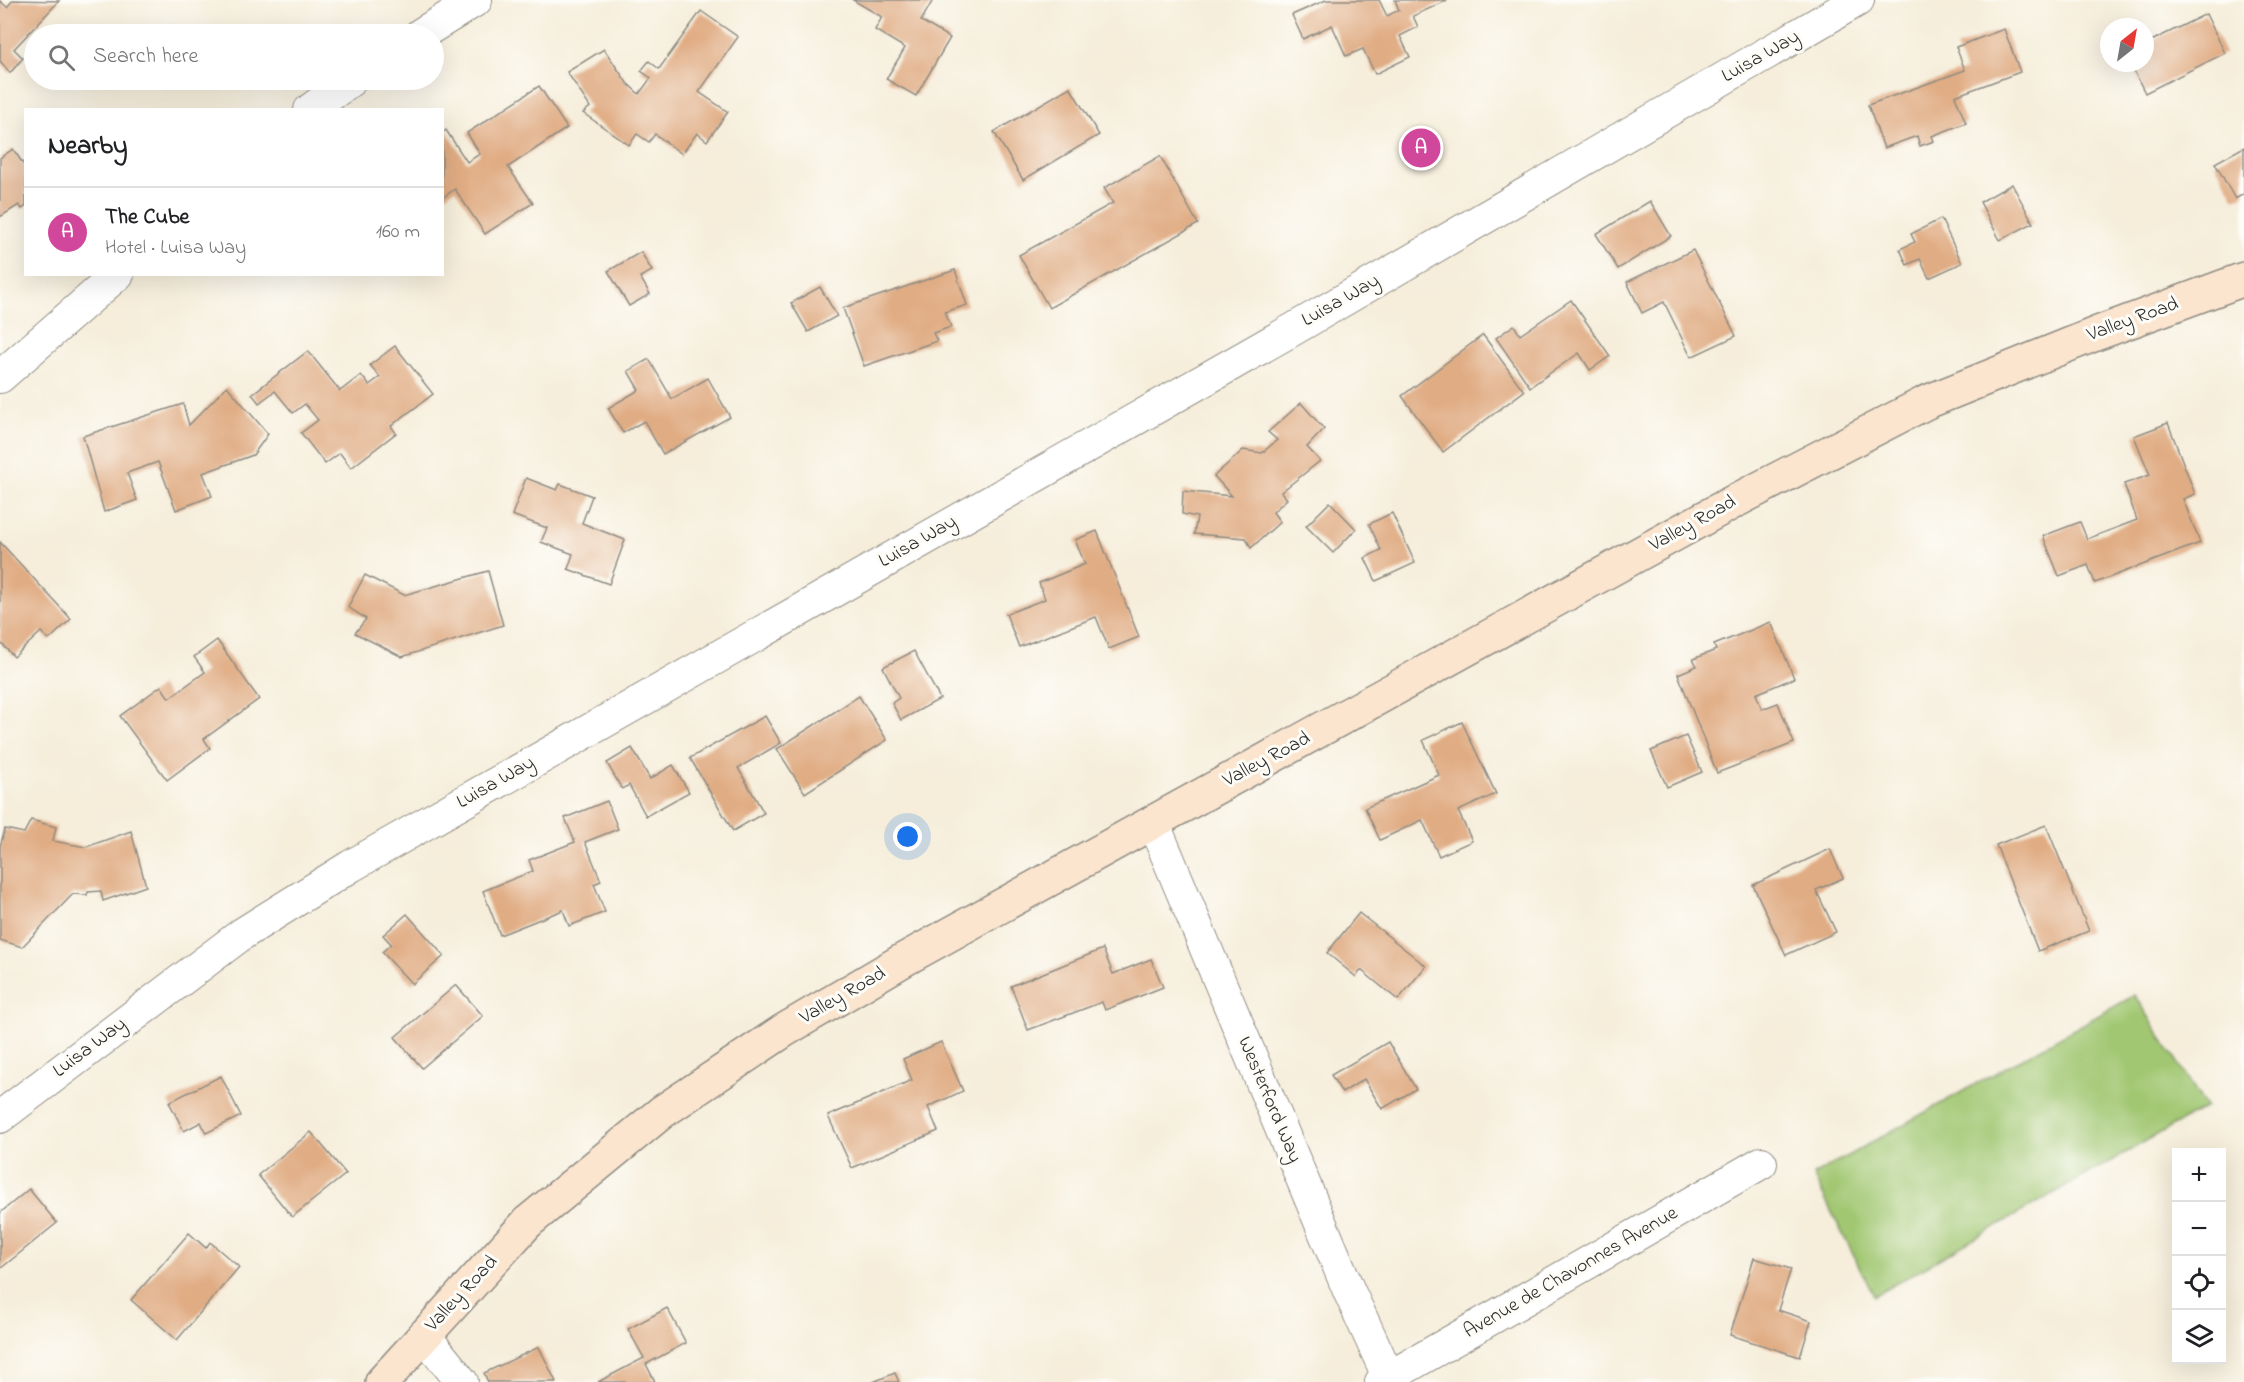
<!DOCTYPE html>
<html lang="en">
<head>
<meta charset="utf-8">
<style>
	body { margin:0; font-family:"Indie Flower",sans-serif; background:#f6f6f6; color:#202124 }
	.controls { position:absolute; right:18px; bottom:18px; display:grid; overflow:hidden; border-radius:0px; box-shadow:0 6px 24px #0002 }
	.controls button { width:54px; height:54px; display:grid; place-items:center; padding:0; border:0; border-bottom:2px solid #e0e0e0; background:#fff; color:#202124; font:30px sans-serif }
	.compass { position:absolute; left:2100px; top:18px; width:54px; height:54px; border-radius:50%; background:#fff; box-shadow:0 6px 24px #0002; rotate:31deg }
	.you { position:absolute; left:908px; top:837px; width:21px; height:21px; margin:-15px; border:4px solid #fff; border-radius:50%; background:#1a73e8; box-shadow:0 0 0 9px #1a73e833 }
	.badge { display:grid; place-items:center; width:39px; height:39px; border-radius:50%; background:#b5179e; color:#fff; font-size:20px; font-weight:700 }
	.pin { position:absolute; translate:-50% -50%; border:3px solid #fff; box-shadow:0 2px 6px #0006 }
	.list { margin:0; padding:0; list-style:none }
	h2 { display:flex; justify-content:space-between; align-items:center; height:78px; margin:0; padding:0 24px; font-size:26px }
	h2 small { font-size:20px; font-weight:400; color:#757577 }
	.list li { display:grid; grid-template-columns:39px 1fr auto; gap:18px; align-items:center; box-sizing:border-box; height:90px; padding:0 24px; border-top:2px solid #e0e0e0 }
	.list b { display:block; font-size:22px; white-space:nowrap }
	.list p { margin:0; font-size:20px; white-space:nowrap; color:#757577 }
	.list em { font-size:20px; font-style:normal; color:#757577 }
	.icon { flex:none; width:33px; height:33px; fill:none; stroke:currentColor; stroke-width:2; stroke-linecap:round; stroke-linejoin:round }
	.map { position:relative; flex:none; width:2244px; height:1382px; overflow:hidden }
	.search { position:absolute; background:#fff; box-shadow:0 6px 24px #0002; left:24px; top:24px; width:420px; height:66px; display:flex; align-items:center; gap:15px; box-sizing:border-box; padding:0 21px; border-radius:33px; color:#757577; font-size:22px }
	.panel { position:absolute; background:#fff; box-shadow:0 6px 24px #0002; left:24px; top:108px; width:420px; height:168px; border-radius:0px }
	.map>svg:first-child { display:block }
</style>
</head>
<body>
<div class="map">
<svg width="2244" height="1382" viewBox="0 0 2244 1382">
	<rect width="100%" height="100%" fill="#fdfcf7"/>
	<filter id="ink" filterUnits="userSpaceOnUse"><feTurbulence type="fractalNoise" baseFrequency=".0167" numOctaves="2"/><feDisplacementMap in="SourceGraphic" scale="12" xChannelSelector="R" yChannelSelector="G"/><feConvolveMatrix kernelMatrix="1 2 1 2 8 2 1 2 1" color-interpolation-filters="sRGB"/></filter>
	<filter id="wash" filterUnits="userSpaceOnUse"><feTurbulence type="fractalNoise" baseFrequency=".008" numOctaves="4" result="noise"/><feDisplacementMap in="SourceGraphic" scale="24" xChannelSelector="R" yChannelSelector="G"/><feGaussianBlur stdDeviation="1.35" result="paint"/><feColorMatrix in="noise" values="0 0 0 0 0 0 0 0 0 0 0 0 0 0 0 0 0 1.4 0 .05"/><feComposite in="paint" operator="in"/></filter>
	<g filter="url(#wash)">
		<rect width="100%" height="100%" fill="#f6eedb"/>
		<!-- green -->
		<polygon fill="#a1c772" stroke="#66794e" stroke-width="1.5" points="2135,995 2206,1107 1874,1296 1813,1175"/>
		<g id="blocks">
			<!-- building -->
			<g fill="#e0ac83">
				<polygon points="13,0 59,1 14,49 23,58 10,73 0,61 0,1 7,7"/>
				<polygon points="853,0 933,0 921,21 950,38 916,96 886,79 905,48 875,30 882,17"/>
				<polygon points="1326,0 1379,0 1387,16 1399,10 1395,0 1448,0 1413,16 1418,27 1400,36 1410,57 1375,74 1363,49 1346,56 1332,25 1303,39 1292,15"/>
				<polygon points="701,11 738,37 699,92 728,112 707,141 697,133 682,154 655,134 649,142 637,134 629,145 583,113 590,107 567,72 604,49 627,83 639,94 651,78 641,71 649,61 659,69"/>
				<polygon points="2206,14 2225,53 2145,93 2130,63 2145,63 2145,44"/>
				<polygon points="2004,29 2020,72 1955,96 1966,123 1932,136 1934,141 1920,146 1917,136 1884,148 1868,105 1965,70 1956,47"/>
				<polygon points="539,86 567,128 508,167 533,203 485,234 455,189 442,198 442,133 446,130 467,162 480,154 467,133"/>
				<polygon points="1070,87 1099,135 1023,180 994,132"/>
				<polygon points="2244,147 2244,194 2235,199 2215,163"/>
				<polygon points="13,149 26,168 26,206 22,209 19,205 0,217 0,158"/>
				<polygon points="1160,156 1198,224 1049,308 1019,255 1113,203 1104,188"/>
				<polygon points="2012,184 2033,223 2000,240 1980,202"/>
				<polygon points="1650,201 1671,236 1618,269 1596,234"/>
				<polygon points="1941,219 1962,263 1929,278 1920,259 1907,265 1900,249 1915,242 1911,234"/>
				<polygon points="1693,250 1736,336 1691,357 1664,302 1642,313 1627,282"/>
				<polygon points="641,252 652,271 640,277 650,294 629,306 608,271"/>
				<polygon points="955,270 967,305 945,312 951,327 933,333 937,341 864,366 843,308"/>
				<polygon points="820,287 837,316 808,332 791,303"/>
				<polygon points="1571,300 1610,356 1590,370 1579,353 1530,387 1496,338 1514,325 1520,335"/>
				<polygon points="1483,335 1524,391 1443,452 1402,396"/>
				<polygon points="395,346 433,394 391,426 396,433 351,468 340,453 325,464 301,433 318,420 305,404 293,413 275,391 259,403 252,394 308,351 340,391 361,375 369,385 380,377 370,365"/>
				<polygon points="649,359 672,399 708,378 730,417 663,454 644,421 623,433 608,408 639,390 628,371"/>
				<polygon points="227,386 268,434 253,455 203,473 212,496 176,510 158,462 127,473 137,500 104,512 83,436 183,404 189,425"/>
				<polygon points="1301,403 1324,429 1307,447 1320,461 1281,492 1287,499 1273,512 1280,522 1251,548 1246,538 1194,534 1197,517 1182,514 1183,491 1232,496 1214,476 1243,450 1262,453 1277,440 1268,432"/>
				<polygon points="2168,423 2195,494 2183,499 2200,543 2095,583 2088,565 2059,576 2043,536 2080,522 2087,539 2137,520 2124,484 2150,475 2134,436"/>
				<polygon points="526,478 557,490 560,484 592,496 582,523 625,540 609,584 568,569 573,554 541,542 547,528 512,515"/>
				<polygon points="1330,502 1356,529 1333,553 1306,526"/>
				<polygon points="1392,513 1415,563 1376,581 1365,558 1381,550 1369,524"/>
				<polygon points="1097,531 1139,637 1109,649 1096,617 1019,647 1006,614 1045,599 1039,583 1085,564 1075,540"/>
				<polygon points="0,542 71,619 49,640 41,632 14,657 0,642"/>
				<polygon points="488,571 503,625 402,657 355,633 366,619 348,607 365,575 404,595"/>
				<polygon points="1771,622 1794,678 1756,694 1762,709 1778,703 1794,743 1717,773 1678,674 1697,666 1693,659 1716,650 1714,645"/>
				<polygon points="217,640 259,699 204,739 210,748 167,780 120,716 161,686 169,698 205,672 194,657"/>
				<polygon points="914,651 940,699 901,720 892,703 899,698 883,667"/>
				<polygon points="859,696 887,740 805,793 777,749"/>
				<polygon points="765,716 781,743 738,768 764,813 733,831 690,758"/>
				<polygon points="1462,722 1496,794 1458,811 1472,841 1439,856 1422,820 1380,840 1365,808 1439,775 1423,740"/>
				<polygon points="1686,736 1702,772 1667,787 1651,751"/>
				<polygon points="632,748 650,779 673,765 689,792 646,816 629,785 622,789 607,763"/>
				<polygon points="607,801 618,829 585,842 601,881 594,884 605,912 569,926 563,910 500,935 483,891 533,871 529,860 575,842 565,818"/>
				<polygon points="31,820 56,827 53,841 86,847 131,831 146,886 103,901 101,891 88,892 87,895 73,894 22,947 0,940 0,846 5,829 24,833"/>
				<polygon points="2046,825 2089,931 2038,951 1996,845"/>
				<polygon points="1830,849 1843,878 1816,890 1836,932 1786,955 1753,885"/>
				<polygon points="1359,913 1426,966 1398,1000 1361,970 1356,977 1327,953"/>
				<polygon points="407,914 444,956 412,984 382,952 391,944 383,935"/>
				<polygon points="1103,949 1113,974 1151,959 1163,987 1105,1010 1102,1002 1028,1030 1011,986"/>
				<polygon points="456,985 483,1016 422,1068 395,1037"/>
				<polygon points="941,1042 963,1091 928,1107 938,1131 852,1168 828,1116 912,1080 903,1059"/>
				<polygon points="1388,1042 1416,1089 1382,1109 1364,1079 1342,1093 1331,1075"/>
				<polygon points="221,1076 241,1116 206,1133 201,1122 184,1131 169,1102"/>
				<polygon points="311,1132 346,1174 292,1217 258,1175"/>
				<polygon points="29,1189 57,1223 0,1269 0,1213"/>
				<polygon points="189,1233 206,1248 210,1242 239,1267 177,1340 131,1300"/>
				<polygon points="1754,1258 1791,1269 1778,1310 1811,1321 1800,1357 1730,1335"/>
				<polygon points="667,1308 686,1343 646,1364 655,1382 598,1382 644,1358 628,1329"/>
				<polygon points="539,1347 556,1382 488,1382 484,1373"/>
				<polygon points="895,1373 899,1382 873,1382"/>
			</g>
		</g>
	</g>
	<g filter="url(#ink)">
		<use href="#blocks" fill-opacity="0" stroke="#908c83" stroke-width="1.5"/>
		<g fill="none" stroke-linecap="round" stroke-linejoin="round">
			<defs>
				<g id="street">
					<polyline points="421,34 476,0"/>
					<polyline points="310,110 351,80"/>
					<polyline points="0,377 118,274"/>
					<polyline points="1153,822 1349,1291 1389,1378"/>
					<polyline points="0,1117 242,934 351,866 1292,330 1858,0"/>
					<polyline points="424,1335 462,1382"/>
					<polyline points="1381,1382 1761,1163"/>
				</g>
				<polyline id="secondary" points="382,1382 528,1222 662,1112 783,1031 905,959 1735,501 1927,402 2098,333 2244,279"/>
			</defs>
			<!-- street casing -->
			<use href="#street" stroke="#908c83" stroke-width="34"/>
			<!-- secondary casing -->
			<use href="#secondary" stroke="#908c83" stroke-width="36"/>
			<!-- street -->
			<use href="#street" stroke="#fff" stroke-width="32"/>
			<!-- secondary -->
			<use href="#secondary" stroke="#fbe5cf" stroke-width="33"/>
		</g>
	</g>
	<g text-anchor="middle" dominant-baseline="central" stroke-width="6" stroke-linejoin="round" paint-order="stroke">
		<!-- street labels -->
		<g font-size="20" fill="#2b2b2b" stroke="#fdfcf7">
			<text transform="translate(1761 57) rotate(-30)">Luisa Way</text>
			<text transform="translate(1341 301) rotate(-30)">Luisa Way</text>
			<text transform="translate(2133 320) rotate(-20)">Valley Road</text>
			<text transform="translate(1693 524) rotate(-29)">Valley Road</text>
			<text transform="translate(918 542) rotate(-30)">Luisa Way</text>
			<text transform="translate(1267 760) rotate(-28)">Valley Road</text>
			<text transform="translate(496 783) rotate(-30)">Luisa Way</text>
			<text transform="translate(843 996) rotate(-30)">Valley Road</text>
			<text transform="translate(90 1048) rotate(-37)">Luisa Way</text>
			<text transform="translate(1269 1100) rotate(67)">Westerford Way</text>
			<text transform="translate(1571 1273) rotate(-30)">Avenue de Chavonnes Avenue</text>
			<text transform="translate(462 1294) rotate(-47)">Valley Road</text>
		</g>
	</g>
</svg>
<div class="controls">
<button>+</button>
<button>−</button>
<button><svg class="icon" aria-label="locate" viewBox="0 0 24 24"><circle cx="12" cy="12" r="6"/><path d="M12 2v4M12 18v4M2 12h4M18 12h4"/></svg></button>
<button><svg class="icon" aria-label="layers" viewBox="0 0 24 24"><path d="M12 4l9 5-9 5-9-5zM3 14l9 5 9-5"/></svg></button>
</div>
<svg class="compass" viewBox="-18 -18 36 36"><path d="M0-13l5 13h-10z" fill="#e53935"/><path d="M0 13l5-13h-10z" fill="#757577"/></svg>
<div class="you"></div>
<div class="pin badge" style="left:1421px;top:148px;background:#d1479c">A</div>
<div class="search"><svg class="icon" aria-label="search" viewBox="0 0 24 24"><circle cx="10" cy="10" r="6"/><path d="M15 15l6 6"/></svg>Search here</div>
<section class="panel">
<h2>Nearby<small></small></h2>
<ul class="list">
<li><span class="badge" style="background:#d1479c">A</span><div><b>The Cube</b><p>Hotel · Luisa Way</p></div><em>160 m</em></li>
</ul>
</section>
</div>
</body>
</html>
